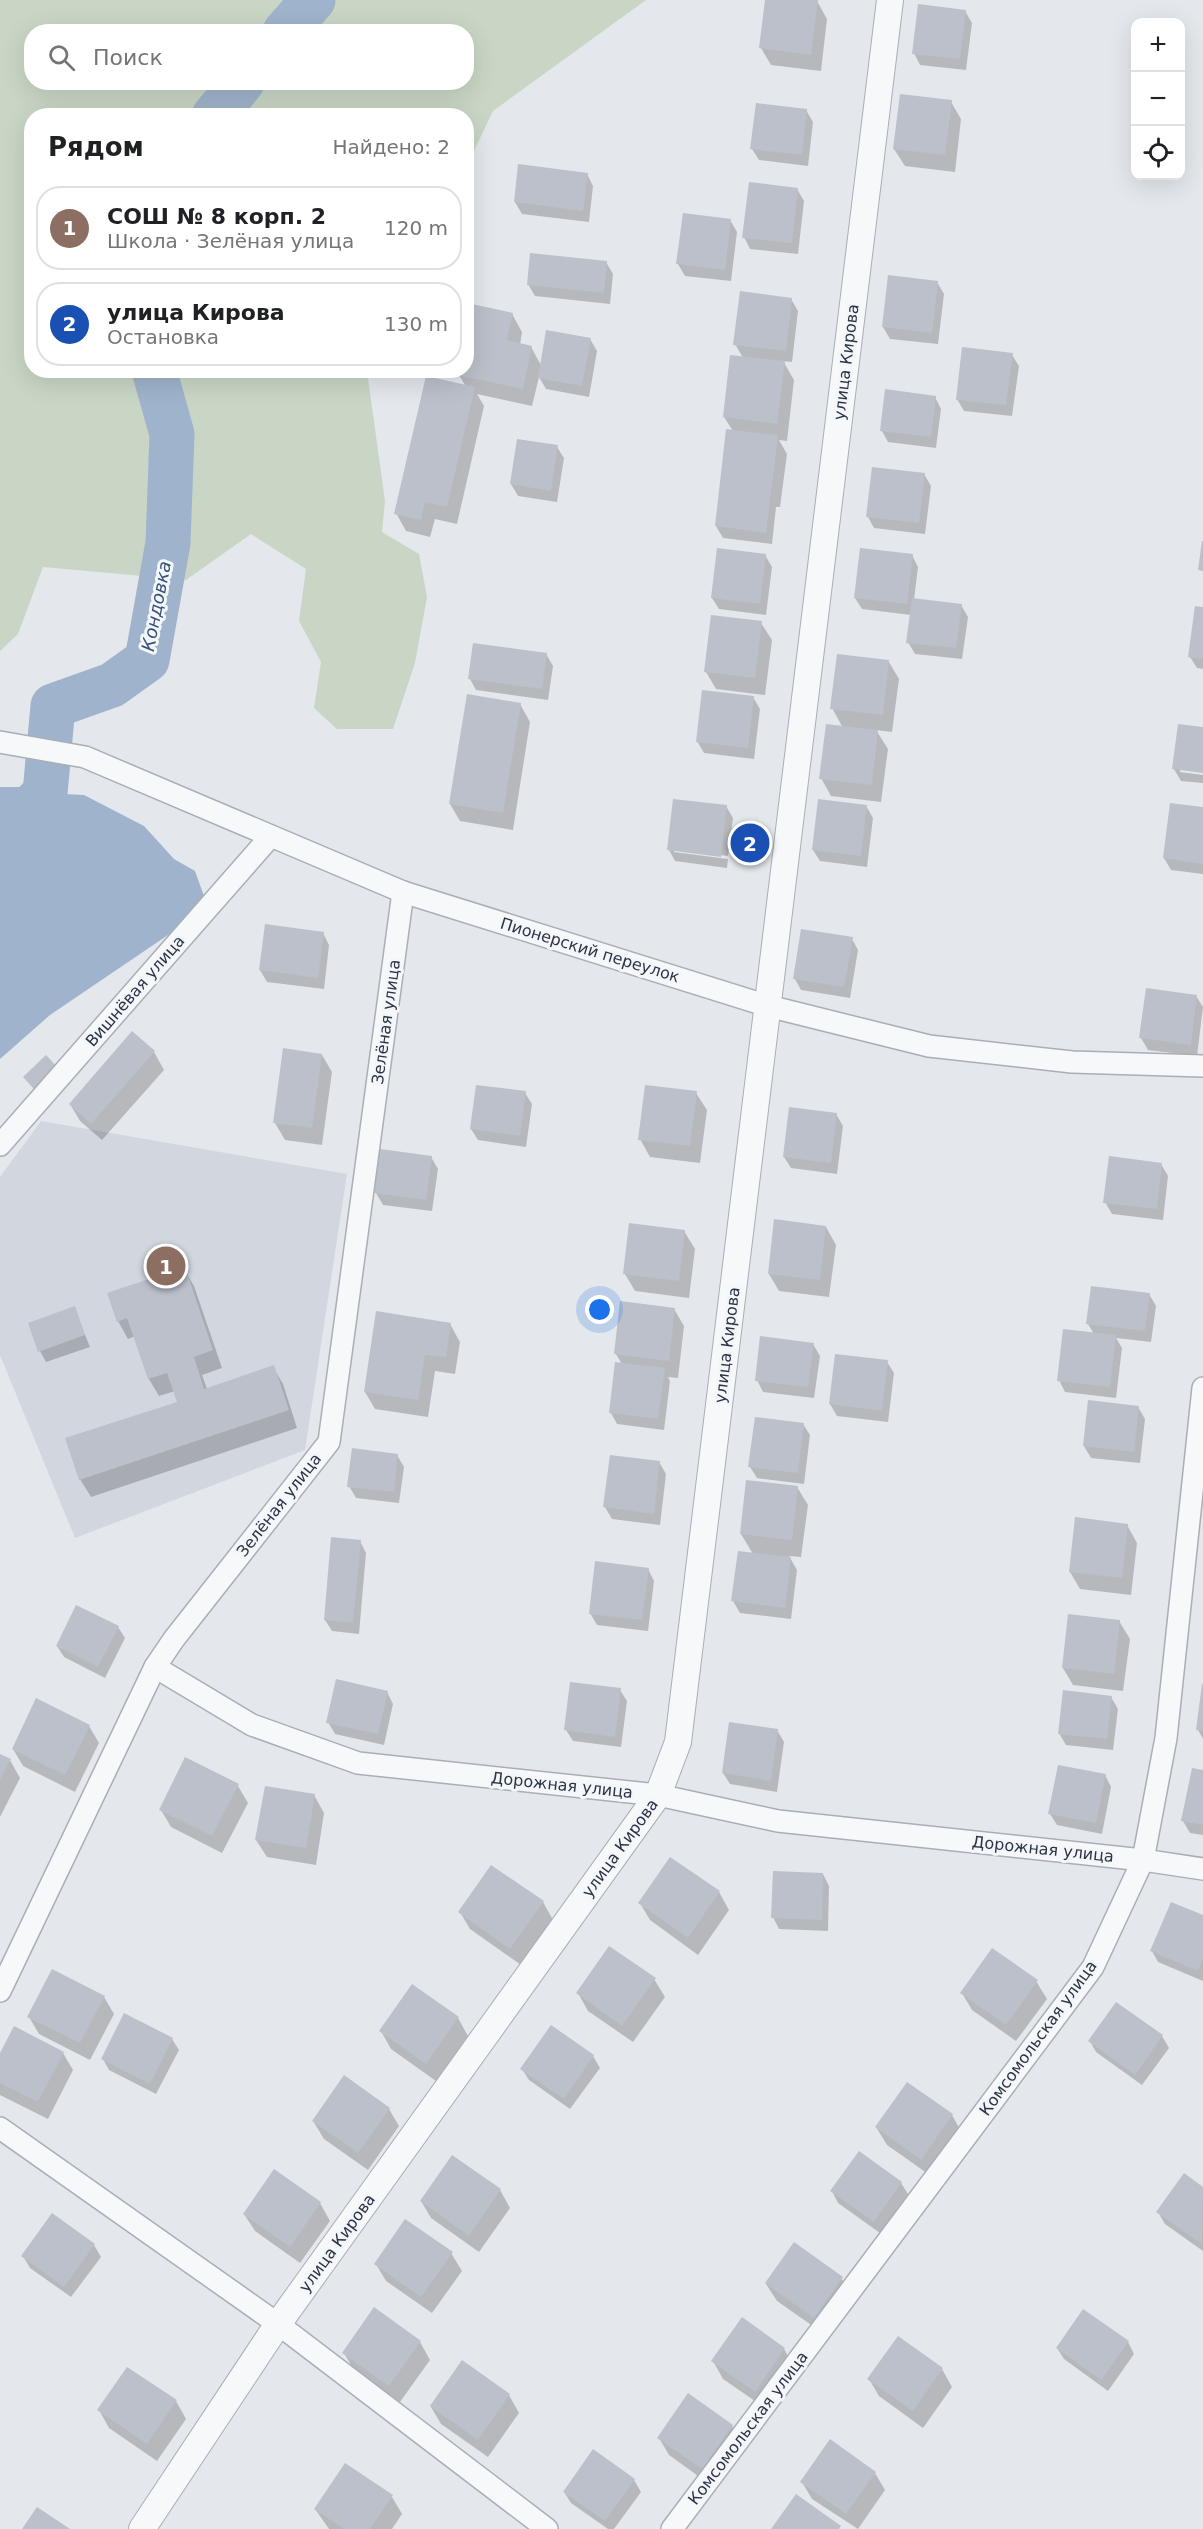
<!DOCTYPE html>
<html lang="ru">
<head>
<meta charset="utf-8">
<style>
	body { margin:0; font-family:"DejaVu Sans",sans-serif; background:#f2f2f2; color:#202124 }
	.controls { position:absolute; right:18px; top:18px; display:grid; overflow:hidden; border-radius:12px; box-shadow:0 6px 24px #0002 }
	.controls button { width:54px; height:54px; display:grid; place-items:center; padding:0; border:0; border-bottom:2px solid #e0e0e0; background:#fff; color:#202124; font:30px sans-serif }
	.you { position:absolute; left:600px; top:1310px; width:21px; height:21px; margin:-15px; border:4px solid #fff; border-radius:50%; background:#1a73e8; box-shadow:0 0 0 9px #1a73e833 }
	.badge { display:grid; place-items:center; width:39px; height:39px; border-radius:50%; background:#d1495b; color:#fff; font-size:20px; font-weight:700 }
	.pin { position:absolute; translate:-50% -50%; border:3px solid #fff; box-shadow:0 2px 6px #0006 }
	.list { margin:0; padding:0; list-style:none }
	h2 { display:flex; justify-content:space-between; align-items:center; height:78px; margin:0; padding:0 24px; font-size:26px }
	h2 small { font-size:20px; font-weight:400; color:#757577 }
	.list li { display:grid; grid-template-columns:39px 1fr auto; gap:18px; align-items:center; box-sizing:border-box; height:84px; margin:0 12px 12px; padding:0 12px; border:2px solid #e0e0e0; border-radius:24px }
	.list b { display:block; font-size:22px; white-space:nowrap }
	.list p { margin:0; font-size:20px; white-space:nowrap; color:#757577 }
	.list em { font-size:20px; font-style:normal; color:#757577 }
	.icon { flex:none; width:33px; height:33px; fill:none; stroke:currentColor; stroke-width:2; stroke-linecap:round; stroke-linejoin:round }
	.map { position:relative; flex:none; width:1203px; height:2529px; overflow:hidden }
	.search { position:absolute; background:#fff; box-shadow:0 6px 24px #0002; left:24px; top:24px; width:450px; height:66px; display:flex; align-items:center; gap:15px; box-sizing:border-box; padding:0 21px; border-radius:24px; color:#757577; font-size:22px }
	.panel { position:absolute; background:#fff; box-shadow:0 6px 24px #0002; left:24px; top:108px; width:450px; height:270px; border-radius:24px }
	.map>svg:first-child { display:block }
</style>
</head>
<body>
<div class="map">
<svg width="1203" height="2529" viewBox="0 0 1203 2529">
	<rect width="100%" height="100%" fill="#e4e7ec"/>
	<!-- built -->
	<polygon fill="#d2d6de" points="41,1121 347,1174 305,1450 75,1538 0,1355 0,1177"/>
	<!-- green -->
	<path fill="#c9d6c5" fill-rule="evenodd" d="M0,0H646L493,111L467,165L466,116H32V370L367,371L385,501L382,532L419,554L427,597L415,663L393,729H337L314,708L321,662L299,621L306,569L251,534L186,580L43,567L18,634L0,651ZM32,32H466V82H32Z"/>
	<!-- water -->
	<polygon fill="#9fb4cc" points="0,787 31,787 45,793 84,795 144,826 174,859 195,871 204,896 199,914 50,1015 0,1059"/>
	<!-- shadow -->
	<g fill="#0003">
		<polygon points="767,0 817,1 827,19 821,71 771,65 761,48"/>
		<polygon points="965,11 972,23 966,70 920,65 914,53"/>
		<polygon points="951,102 961,119 955,172 905,166 894,149"/>
		<polygon points="806,110 813,122 808,166 759,160 752,149"/>
		<polygon points="587,174 593,186 589,222 522,214 515,202"/>
		<polygon points="797,189 804,201 798,254 750,249 744,237"/>
		<polygon points="730,220 737,232 731,281 685,276 678,264"/>
		<polygon points="606,262 613,274 610,304 535,296 528,284"/>
		<polygon points="937,282 944,294 938,344 890,339 883,327"/>
		<polygon points="791,299 798,311 792,362 783,361 794,380 787,441 779,440 787,454 780,507 776,507 772,544 723,538 716,526 733,431 724,417 743,358 735,344"/>
		<polygon points="512,314 522,332 520,345 531,347 541,365 590,339 597,351 589,397 546,389 539,377 532,406 477,394 484,406 457,524 435,519 430,537 406,531 396,513 466,387 459,375 466,370"/>
		<polygon points="1012,355 1019,366 1012,416 964,411 957,399"/>
		<polygon points="935,397 941,409 936,448 888,442 882,431"/>
		<polygon points="557,447 564,458 557,502 518,496 511,484"/>
		<polygon points="924,474 931,486 925,534 874,528 868,517"/>
		<polygon points="765,555 772,567 766,615 719,609 712,598"/>
		<polygon points="912,555 918,567 914,600 961,605 968,617 962,659 915,654 908,642 911,615 862,609 855,598"/>
		<polygon points="1203,609 1203,669 1197,668 1190,657"/>
		<polygon points="761,623 772,640 765,695 716,689 706,672"/>
		<polygon points="546,654 553,666 548,700 476,690 470,679"/>
		<polygon points="889,662 899,679 892,732 876,730 888,749 881,802 831,796 821,778 843,728 832,708"/>
		<polygon points="753,697 760,709 754,759 704,753 697,741"/>
		<polygon points="520,704 530,722 513,830 460,821 450,804"/>
		<polygon points="1203,728 1203,772 1180,769 1180,772 1203,775 1203,783 1181,781 1174,769"/>
		<polygon points="726,806 733,818 728,856 674,849 674,852 728,859 727,868 675,861 669,850"/>
		<polygon points="866,806 873,818 867,867 820,861 813,850"/>
		<polygon points="1203,809 1203,874 1171,870 1164,858"/>
		<polygon points="323,933 329,945 324,989 267,982 260,970"/>
		<polygon points="852,939 858,950 850,998 801,990 795,979"/>
		<polygon points="1196,996 1203,1007 1197,1056 1148,1050 1141,1038"/>
		<polygon points="154,1052 164,1070 102,1140 80,1121 70,1104"/>
		<polygon points="322,1055 332,1072 322,1145 285,1140 275,1123"/>
		<polygon points="525,1093 532,1104 526,1147 478,1140 471,1129"/>
		<polygon points="696,1093 707,1110 700,1163 650,1157 640,1139"/>
		<polygon points="836,1114 843,1126 837,1174 791,1168 784,1157"/>
		<polygon points="431,1157 438,1169 432,1211 383,1205 376,1193"/>
		<polygon points="1161,1164 1168,1176 1163,1220 1112,1214 1105,1202"/>
		<polygon points="826,1227 836,1245 829,1297 779,1291 769,1274"/>
		<polygon points="684,1231 695,1249 689,1298 635,1291 625,1274"/>
		<polygon points="184,1269 194,1286 222,1368 202,1375 207,1389 273,1367 283,1384 297,1428 91,1497 80,1479 179,1402 175,1391 159,1396 149,1379 135,1336 128,1339 118,1321"/>
		<polygon points="1149,1294 1156,1306 1151,1342 1116,1338 1122,1348 1116,1398 1065,1392 1059,1380 1094,1334 1088,1324"/>
		<polygon points="74,1308 90,1347 46,1362 40,1351"/>
		<polygon points="674,1309 684,1326 678,1378 668,1377 670,1381 664,1430 617,1424 611,1413 622,1364 616,1354"/>
		<polygon points="450,1324 460,1342 455,1374 435,1371 428,1417 375,1409 365,1392"/>
		<polygon points="813,1344 820,1356 814,1398 763,1392 757,1380"/>
		<polygon points="836,1356 887,1362 894,1373 888,1422 837,1416 830,1404"/>
		<polygon points="1089,1402 1138,1407 1145,1419 1140,1463 1091,1458 1084,1446"/>
		<polygon points="803,1424 810,1435 804,1484 757,1478 750,1467"/>
		<polygon points="397,1455 404,1467 399,1503 356,1498 349,1486"/>
		<polygon points="659,1462 666,1474 660,1525 612,1519 605,1507"/>
		<polygon points="797,1487 808,1505 801,1557 789,1556 797,1570 791,1619 740,1613 733,1601 753,1554 741,1534"/>
		<polygon points="1127,1525 1137,1543 1131,1595 1080,1589 1070,1572"/>
		<polygon points="360,1541 366,1553 359,1634 332,1631 325,1620"/>
		<polygon points="648,1569 654,1581 648,1631 597,1625 590,1613"/>
		<polygon points="1119,1621 1130,1639 1123,1691 1073,1685 1063,1668"/>
		<polygon points="118,1627 125,1638 105,1678 64,1657 57,1646"/>
		<polygon points="1203,1684 1203,1739 1198,1730"/>
		<polygon points="620,1690 627,1701 621,1747 573,1741 566,1730"/>
		<polygon points="387,1692 393,1704 384,1745 335,1734 328,1722"/>
		<polygon points="1111,1697 1118,1709 1113,1750 1066,1745 1059,1733"/>
		<polygon points="89,1726 99,1743 75,1792 23,1766 13,1749"/>
		<polygon points="777,1730 784,1742 777,1792 730,1784 723,1773"/>
		<polygon points="0,1756 10,1760 20,1778 0,1817"/>
		<polygon points="1203,1771 1203,1835 1190,1833 1183,1821"/>
		<polygon points="1105,1775 1111,1787 1102,1834 1057,1825 1050,1814"/>
		<polygon points="238,1786 248,1803 222,1853 171,1827 161,1810"/>
		<polygon points="314,1795 324,1813 316,1865 267,1857 256,1840"/>
		<polygon points="671,1859 719,1892 729,1910 698,1955 650,1920 640,1903"/>
		<polygon points="823,1874 829,1886 828,1931 779,1929 773,1917"/>
		<polygon points="543,1902 553,1920 521,1965 470,1929 460,1912"/>
		<polygon points="1203,1917 1203,1981 1158,1962 1152,1951"/>
		<polygon points="654,1979 665,1997 633,2042 588,2011 578,1993"/>
		<polygon points="1036,1981 1047,1999 1016,2041 972,2010 962,1993"/>
		<polygon points="104,1997 114,2014 90,2060 39,2034 29,2017"/>
		<polygon points="1116,2004 1162,2036 1169,2048 1142,2085 1096,2052 1090,2041"/>
		<polygon points="458,2018 468,2036 436,2081 391,2049 381,2031"/>
		<polygon points="172,2039 179,2050 156,2094 109,2070 103,2059"/>
		<polygon points="63,2053 73,2070 48,2119 0,2095 0,2056"/>
		<polygon points="593,2056 600,2068 570,2109 529,2080 522,2069"/>
		<polygon points="907,2084 952,2115 962,2133 931,2176 887,2145 876,2127"/>
		<polygon points="389,2109 399,2126 368,2170 324,2139 313,2121"/>
		<polygon points="452,2157 500,2190 510,2208 479,2252 431,2218 421,2201"/>
		<polygon points="1184,2175 1203,2188 1203,2251 1165,2224 1158,2212"/>
		<polygon points="901,2183 908,2194 880,2233 838,2203 832,2191"/>
		<polygon points="320,2203 330,2221 300,2263 255,2231 244,2214"/>
		<polygon points="94,2245 101,2257 71,2297 30,2268 23,2256"/>
		<polygon points="451,2253 462,2271 432,2313 386,2281 376,2264"/>
		<polygon points="841,2278 852,2296 824,2334 777,2301 766,2284"/>
		<polygon points="742,2320 784,2349 794,2367 765,2408 723,2379 713,2361"/>
		<polygon points="420,2342 430,2360 400,2402 354,2370 344,2353"/>
		<polygon points="1128,2342 1134,2354 1108,2391 1064,2359 1057,2348"/>
		<polygon points="462,2362 509,2395 519,2413 488,2457 441,2424 431,2407"/>
		<polygon points="942,2369 952,2387 923,2428 879,2396 869,2379"/>
		<polygon points="176,2401 186,2419 157,2461 109,2428 99,2410"/>
		<polygon points="732,2426 742,2444 712,2486 669,2455 659,2438"/>
		<polygon points="593,2451 634,2480 641,2492 614,2529 608,2529 571,2503 564,2492"/>
		<polygon points="875,2473 885,2490 858,2529 812,2499 802,2482"/>
		<polygon points="392,2497 402,2514 392,2529 329,2529 315,2509"/>
	</g>
	<g fill="none" stroke-linecap="round" stroke-linejoin="round">
		<!-- river -->
		<g stroke="#9fb4cc" stroke-width="45">
			<polyline points="285,32 313,0"/>
			<polyline points="214,116 242,82"/>
			<polyline points="0,839 45,793 53,706 112,685 147,660 168,543 172,434 154,370"/>
		</g>
	</g>
	<!-- building -->
	<g fill="#bbc0ca">
		<polygon points="765,0 818,0 811,55 759,48"/>
		<polygon points="918,4 966,10 960,59 912,54"/>
		<polygon points="900,94 952,100 945,155 893,149"/>
		<polygon points="756,103 807,109 802,155 750,149"/>
		<polygon points="518,164 588,173 583,211 514,202"/>
		<polygon points="749,182 798,188 792,243 742,238"/>
		<polygon points="683,213 731,219 725,270 676,264"/>
		<polygon points="530,253 607,261 604,293 527,285"/>
		<polygon points="888,275 938,281 932,333 882,327"/>
		<polygon points="740,291 792,298 786,351 733,345"/>
		<polygon points="472,304 513,313 507,340 532,346 523,389 457,375 458,370 466,370 466,331"/>
		<polygon points="546,330 591,338 582,386 538,378"/>
		<polygon points="962,347 1013,353 1006,405 956,400"/>
		<polygon points="730,355 785,361 777,424 723,417"/>
		<polygon points="426,376 475,387 447,507 425,502 421,520 394,514"/>
		<polygon points="885,389 936,396 931,437 880,431"/>
		<polygon points="726,429 778,435 766,533 715,526"/>
		<polygon points="517,439 558,445 551,491 510,484"/>
		<polygon points="872,467 925,473 919,523 866,517"/>
		<polygon points="1202,541 1203,541 1203,571 1198,570"/>
		<polygon points="717,548 766,554 760,604 711,598"/>
		<polygon points="860,548 913,554 907,604 854,598"/>
		<polygon points="912,598 962,604 956,648 906,643"/>
		<polygon points="1195,606 1203,607 1203,659 1188,657"/>
		<polygon points="711,615 762,621 755,678 704,672"/>
		<polygon points="473,643 547,653 542,689 468,679"/>
		<polygon points="837,654 889,660 883,715 830,709"/>
		<polygon points="702,690 754,696 748,748 696,742"/>
		<polygon points="467,694 521,703 503,813 449,804"/>
		<polygon points="826,724 878,730 872,785 819,779"/>
		<polygon points="1178,724 1203,727 1203,773 1172,769"/>
		<polygon points="673,799 727,805 721,857 667,850"/>
		<polygon points="818,799 867,805 861,856 812,850"/>
		<polygon points="1170,803 1203,807 1203,864 1163,858"/>
		<polygon points="265,924 324,932 318,978 259,970"/>
		<polygon points="801,929 853,937 844,987 793,979"/>
		<polygon points="1146,988 1197,995 1191,1045 1139,1038"/>
		<polygon points="132,1031 155,1051 91,1124 69,1104"/>
		<polygon points="283,1048 322,1054 312,1128 273,1123"/>
		<polygon points="46,1055 58,1068 35,1090 23,1077"/>
		<polygon points="476,1085 526,1091 520,1136 470,1129"/>
		<polygon points="645,1085 697,1091 690,1146 638,1140"/>
		<polygon points="789,1107 837,1113 831,1163 783,1157"/>
		<polygon points="380,1149 432,1156 426,1200 374,1193"/>
		<polygon points="1109,1156 1162,1163 1157,1209 1103,1203"/>
		<polygon points="774,1219 826,1226 820,1280 768,1274"/>
		<polygon points="629,1223 685,1230 679,1281 623,1274"/>
		<polygon points="185,1267 213,1350 194,1357 204,1389 274,1365 289,1410 79,1480 65,1438 177,1402 167,1373 148,1379 127,1318 117,1322 107,1293"/>
		<polygon points="1091,1286 1150,1293 1145,1331 1086,1324"/>
		<polygon points="620,1301 675,1308 669,1361 614,1354"/>
		<polygon points="75,1306 85,1335 38,1352 28,1323"/>
		<polygon points="376,1311 451,1323 446,1357 425,1355 418,1400 364,1392"/>
		<polygon points="1063,1329 1116,1335 1110,1387 1057,1381"/>
		<polygon points="760,1336 814,1343 808,1387 755,1381"/>
		<polygon points="835,1354 888,1360 882,1411 829,1404"/>
		<polygon points="615,1362 665,1368 658,1419 609,1413"/>
		<polygon points="1088,1400 1139,1406 1134,1452 1083,1446"/>
		<polygon points="755,1417 804,1423 798,1473 748,1467"/>
		<polygon points="352,1448 398,1454 394,1492 347,1487"/>
		<polygon points="610,1455 660,1461 654,1514 603,1507"/>
		<polygon points="746,1480 798,1486 792,1540 740,1534"/>
		<polygon points="1075,1517 1128,1524 1122,1578 1069,1572"/>
		<polygon points="331,1537 361,1540 353,1623 324,1620"/>
		<polygon points="738,1551 791,1557 785,1608 731,1601"/>
		<polygon points="595,1561 649,1568 642,1620 589,1614"/>
		<polygon points="76,1605 119,1626 98,1667 56,1646"/>
		<polygon points="1068,1614 1120,1620 1114,1674 1062,1668"/>
		<polygon points="336,1679 388,1691 378,1734 326,1723"/>
		<polygon points="570,1682 621,1688 615,1737 564,1730"/>
		<polygon points="1202,1684 1203,1684 1203,1731 1196,1730"/>
		<polygon points="1063,1690 1112,1696 1107,1739 1058,1734"/>
		<polygon points="36,1698 90,1725 65,1775 12,1749"/>
		<polygon points="729,1722 778,1729 771,1781 722,1773"/>
		<polygon points="0,1754 11,1759 0,1780"/>
		<polygon points="185,1757 239,1784 212,1836 159,1810"/>
		<polygon points="1058,1765 1106,1774 1096,1823 1048,1814"/>
		<polygon points="1192,1768 1203,1770 1203,1825 1181,1821"/>
		<polygon points="265,1786 315,1794 306,1848 255,1840"/>
		<polygon points="670,1857 720,1891 688,1938 638,1903"/>
		<polygon points="491,1865 544,1901 510,1949 458,1912"/>
		<polygon points="773,1871 823,1873 822,1920 771,1918"/>
		<polygon points="1171,1902 1203,1915 1203,1959 1198,1971 1150,1951"/>
		<polygon points="609,1946 656,1978 622,2026 576,1993"/>
		<polygon points="992,1948 1038,1980 1006,2025 960,1993"/>
		<polygon points="52,1969 105,1996 80,2043 27,2017"/>
		<polygon points="412,1984 459,2017 426,2064 379,2031"/>
		<polygon points="1116,2002 1163,2035 1135,2075 1088,2041"/>
		<polygon points="124,2013 173,2038 150,2084 101,2059"/>
		<polygon points="551,2025 594,2055 564,2099 520,2069"/>
		<polygon points="14,2026 64,2052 38,2102 0,2083 0,2053"/>
		<polygon points="344,2075 390,2108 358,2153 312,2121"/>
		<polygon points="907,2082 953,2114 921,2160 875,2127"/>
		<polygon points="859,2151 902,2182 874,2222 830,2191"/>
		<polygon points="452,2155 501,2189 469,2236 420,2201"/>
		<polygon points="274,2169 321,2202 290,2247 243,2214"/>
		<polygon points="1184,2173 1203,2187 1202,2244 1156,2212"/>
		<polygon points="52,2213 95,2244 64,2287 21,2256"/>
		<polygon points="405,2219 453,2252 421,2297 374,2264"/>
		<polygon points="794,2242 843,2277 814,2318 765,2283"/>
		<polygon points="374,2307 421,2341 389,2386 342,2353"/>
		<polygon points="1083,2309 1129,2341 1101,2380 1056,2348"/>
		<polygon points="742,2317 785,2348 755,2392 711,2361"/>
		<polygon points="898,2336 943,2368 913,2411 867,2379"/>
		<polygon points="462,2360 510,2394 478,2440 430,2406"/>
		<polygon points="127,2367 177,2400 147,2444 97,2410"/>
		<polygon points="688,2393 733,2425 702,2469 657,2438"/>
		<polygon points="830,2439 876,2472 846,2514 800,2482"/>
		<polygon points="593,2449 635,2479 605,2521 563,2492"/>
		<polygon points="345,2463 393,2495 370,2529 344,2529 314,2509"/>
		<polygon points="796,2494 841,2526 839,2529 771,2529"/>
		<polygon points="37,2507 70,2529 22,2529"/>
	</g>
	<g fill="none" stroke-linecap="round" stroke-linejoin="round">
		<defs>
			<g id="minor">
				<polyline points="0,742 85,757 403,892 768,1006 929,1046 1072,1062 1203,1066"/>
				<polyline points="0,1145 270,837"/>
				<polyline points="155,1667 252,1725 358,1763 658,1795 778,1821 1143,1860 1203,1869"/>
				<polyline points="0,1991 155,1667 174,1639 329,1442 403,892"/>
				<polyline points="0,2128 278,2324 547,2529"/>
				<polyline points="672,2529 1093,1967 1143,1860 1166,1738 1203,1388"/>
			</g>
			<polyline id="tertiary" points="142,2529 278,2324 658,1795 678,1742 890,0"/>
		</defs>
		<!-- minor casing -->
		<use href="#minor" stroke="#a9aeb7" stroke-width="24"/>
		<!-- tertiary casing -->
		<use href="#tertiary" stroke="#a9aeb7" stroke-width="28"/>
		<!-- minor -->
		<use href="#minor" stroke="#f7f8fa" stroke-width="21"/>
		<!-- tertiary -->
		<use href="#tertiary" stroke="#f7f8fa" stroke-width="26"/>
	</g>
	<g text-anchor="middle" dominant-baseline="central" stroke-width="6" stroke-linejoin="round" paint-order="stroke">
		<!-- street labels -->
		<g font-size="16" fill="#2b3445" stroke="#f4f6f9">
			<text transform="translate(846 362) rotate(-83)">улица Кирова</text>
			<text transform="translate(590 950) rotate(17)">Пионерский переулок</text>
			<text transform="translate(135 991) rotate(-49)">Вишнёвая улица</text>
			<text transform="translate(386 1022) rotate(-82)">Зелёная улица</text>
			<text transform="translate(727 1345) rotate(-83)">улица Кирова</text>
			<text transform="translate(279 1505) rotate(-52)">Зелёная улица</text>
			<text transform="translate(562 1785) rotate(6)">Дорожная улица</text>
			<text transform="translate(620 1848) rotate(-54)">улица Кирова</text>
			<text transform="translate(1043 1849) rotate(6)">Дорожная улица</text>
			<text transform="translate(1038 2038) rotate(-54)">Комсомольская улица</text>
			<text transform="translate(337 2243) rotate(-54)">улица Кирова</text>
			<text transform="translate(748 2428) rotate(-53)">Комсомольская улица</text>
		</g>
		<!-- water labels -->
		<g font-size="18" font-style="italic" fill="#34527a" stroke="#f4f6f9">
			<text transform="translate(156 606) rotate(-79)">Кондовка</text>
		</g>
	</g>
</svg>
<div class="controls">
<button>+</button>
<button>−</button>
<button><svg class="icon" aria-label="locate" viewBox="0 0 24 24"><circle cx="12" cy="12" r="6"/><path d="M12 2v4M12 18v4M2 12h4M18 12h4"/></svg></button>
</div>
<div class="you"></div>
<div class="pin badge" style="left:166px;top:1266px;background:#8d6e63">1</div>
<div class="pin badge" style="left:750px;top:843px;background:#1a4fb4">2</div>
<div class="search"><svg class="icon" aria-label="search" viewBox="0 0 24 24"><circle cx="10" cy="10" r="6"/><path d="M15 15l6 6"/></svg>Поиск</div>
<section class="panel">
<h2>Рядом<small>Найдено: 2</small></h2>
<ul class="list">
<li><span class="badge" style="background:#8d6e63">1</span><div><b>СОШ № 8 корп. 2</b><p>Школа · Зелёная улица</p></div><em>120 m</em></li>
<li><span class="badge" style="background:#1a4fb4">2</span><div><b>улица Кирова</b><p>Остановка</p></div><em>130 m</em></li>
</ul>
</section>
</div>
</body>
</html>
